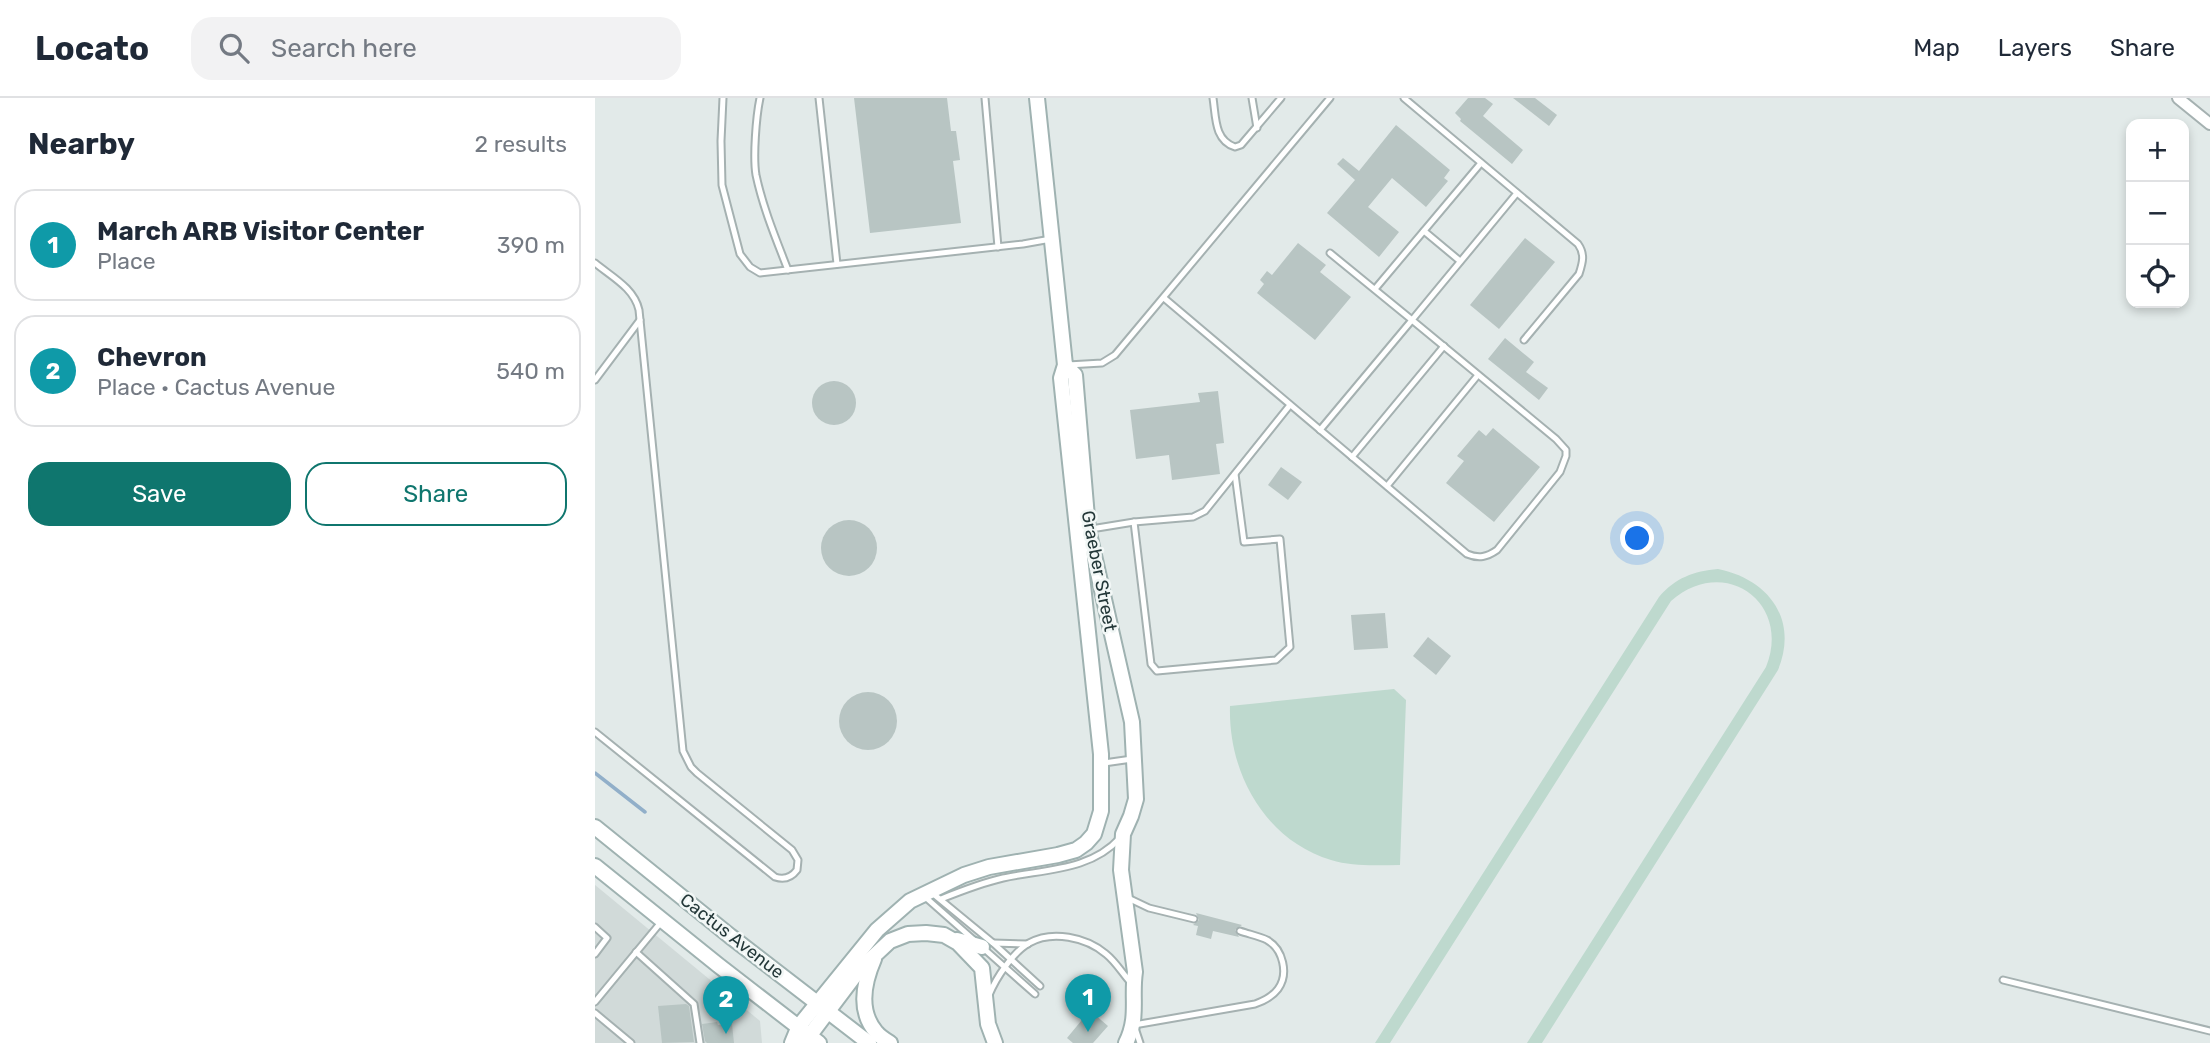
<!DOCTYPE html>
<html lang="en">
<head>
<meta charset="utf-8">
<style>
	body { margin:0; font-family:Rubik,sans-serif; background:#f2f2f3; color:#1f2937 }
	.controls { position:absolute; right:21px; top:21px; display:grid; overflow:hidden; border-radius:14px; box-shadow:0 4px 10px #0003 }
	.controls button { width:63px; height:63px; display:grid; place-items:center; padding:0; border:0; border-bottom:2px solid #e0e1e3; background:#fff; color:#1f2937; font:35px sans-serif }
	.you { position:absolute; left:1043px; top:441px; width:24px; height:24px; margin:-18px; border:5px solid #fff; border-radius:50%; background:#1a73e8; box-shadow:0 0 0 10px #1a73e833 }
	.badge { display:grid; place-items:center; width:46px; height:46px; border-radius:50%; background:#0f766e; color:#fff; font-size:23px; font-weight:700 }
	.pin { position:absolute; translate:-50% -58px; filter:drop-shadow(0 2px 4px #0008) }
	.pin::after { content:''; position:absolute; top:37px; width:24px; height:21px; background:inherit; clip-path:polygon(0 0,100% 0,50% 100%) }
	.list { margin:0; padding:0; list-style:none }
	h2 { display:flex; justify-content:space-between; align-items:center; height:91px; margin:0; padding:0 28px; font-size:30px }
	h2 small { font-size:23px; font-weight:400; color:#747a83 }
	.list li { display:grid; grid-template-columns:46px 1fr auto; gap:21px; align-items:center; box-sizing:border-box; height:112px; margin:0 14px 14px; padding:0 14px; border:2px solid #e0e1e3; border-radius:21px }
	.list b { display:block; font-size:26px; white-space:nowrap }
	.list p { margin:0; font-size:23px; white-space:nowrap; color:#747a83 }
	.list em { font-size:23px; font-style:normal; color:#747a83 }
	.actions { display:flex; gap:14px; padding:21px 28px }
	.actions a { flex:1; padding:16px 0; border:2px solid #0f766e; border-radius:21px; text-align:center; font-size:24px; color:#0f766e }
	.actions .main { background:#0f766e; color:#fff }
	.icon { flex:none; width:38px; height:38px; fill:none; stroke:currentColor; stroke-width:2; stroke-linecap:round; stroke-linejoin:round }
	.map { position:relative; flex:none; width:1615px; height:945px; overflow:hidden }
	header { display:flex; align-items:center; gap:42px; box-sizing:border-box; height:98px; padding:0 35px; background:#fff; border-bottom:2px solid #e0e1e3 }
	header strong { font-size:33px }
	nav { display:flex; gap:38px; margin-inline-start:auto; font-size:24px }
	.search { width:490px; height:63px; background:#f2f2f3; display:flex; align-items:center; gap:18px; box-sizing:border-box; padding:0 24px; border-radius:21px; color:#747a83; font-size:26px }
	main { display:flex }
	aside { flex:1; background:#fff }
	.map>svg:first-child { display:block }
</style>
</head>
<body>
<header>
<strong>Locato</strong>
<div class="search"><svg class="icon" aria-label="search" viewBox="0 0 24 24"><circle cx="10" cy="10" r="6"/><path d="M15 15l6 6"/></svg>Search here</div>
<nav><a>Map</a><a>Layers</a><a>Share</a></nav>
</header>
<main>
<aside>
<h2>Nearby<small>2 results</small></h2>
<ul class="list">
<li><span class="badge" style="background:#0f9aa8">1</span><div><b>March ARB Visitor Center</b><p>Place</p></div><em>390 m</em></li>
<li><span class="badge" style="background:#0f9aa8">2</span><div><b>Chevron</b><p>Place · Cactus Avenue</p></div><em>540 m</em></li>
</ul>
<div class="actions"><a class="main">Save</a><a>Share</a></div>
</aside>
<div class="map">
<svg width="1615" height="945" viewBox="0 0 1615 945">
	<rect width="100%" height="100%" fill="#e2eae9"/>
	<!-- built -->
	<polygon fill="#d1dad9" points="0,787 165,923 167,945 0,945"/>
	<!-- green -->
	<g fill="#bed9ce">
		<path d="M1123,471C1173,481 1204,521 1183,572L947,945H932L1171,569C1197,504 1129,456 1076,503L795,945H780L1064,499C1080,480 1099,473 1123,471Z"/>
		<path d="M799,591L811,602L805,767C783,767 758,769 736,762C670,742 633,675 635,608Z"/>
	</g>
	<g fill="none" stroke-linecap="round" stroke-linejoin="round">
		<!-- stream -->
		<polyline stroke="#91afc9" stroke-width="3.5" points="0,675 50,714"/>
	</g>
	<!-- building -->
	<g fill="#b8c5c3">
		<polygon points="259,0 352,0 356,33 361,33 365,62 358,63 366,125 275,135"/>
		<polygon points="873,0 890,0 898,6 888,18 928,52 917,66 865,23 866,21 860,15"/>
		<polygon points="918,0 940,0 962,17 954,28"/>
		<polygon points="801,27 855,72 849,80 853,83 831,109 797,80 773,109 804,134 784,159 732,115 760,82 742,66 748,60 764,73"/>
		<polygon points="930,140 960,164 904,231 875,207"/>
		<polygon points="703,145 731,167 725,174 756,199 720,242 662,195 669,186 665,182 672,173 677,177"/>
		<polygon points="910,240 939,264 931,274 953,290 944,302 893,261"/>
		<circle cx="239" cy="305" r="22"/>
		<polygon points="623,293 629,345 621,346 625,376 577,382 574,357 541,361 535,312 605,304 603,295"/>
		<polygon points="898,330 945,369 899,424 851,385 869,363 862,358 884,332 891,338"/>
		<polygon points="686,369 707,384 693,402 673,387"/>
		<circle cx="254" cy="450" r="28"/>
		<polygon points="790,515 793,550 759,552 756,517"/>
		<polygon points="833,539 856,558 841,577 818,558"/>
		<circle cx="273" cy="623" r="29"/>
		<polygon points="601,815 647,827 640,832 644,839 618,833 616,841 601,837 603,828 598,827 604,822"/>
		<polygon points="91,906 94,908 99,944 67,945 63,908"/>
		<polygon points="499,916 513,928 498,945 478,945 472,940 491,917 495,921"/>
		<polygon points="122,924 123,927 137,926 139,945 112,945 110,943 107,926"/>
	</g>
	<g fill="none" stroke-linecap="round" stroke-linejoin="round">
		<defs>
			<g id="lane">
				<polyline points="128,0 126,43 127,87 145,156 155,169 165,175 428,146 456,141"/>
				<path d="M165,0C161,19 158,59 161,77C168,110 181,141 193,172"/>
				<polyline points="224,0 242,166"/>
				<polyline points="390,0 403,149"/>
				<path d="M618,0C621,19 619,42 640,49L646,47L686,0"/>
				<polyline points="657,0 662,30"/>
				<path d="M809,0L983,146C990,156 988,164 984,176L929,242"/>
				<polyline points="829,133 865,163"/>
				<path d="M0,165C17,179 39,190 44,212L88,653L96,669L102,675L197,752L203,762L202,772C196,780 189,782 180,779L0,634"/>
				<polyline points="780,191 886,65"/>
				<path d="M569,200L872,456C884,461 892,459 902,452L965,374L971,358V352L961,341L817,222L922,95"/>
				<polyline points="473,267 507,265 520,257 735,0"/>
				<polyline points="0,282 45,222"/>
				<polyline points="725,332 817,222 735,155"/>
				<polyline points="757,359 849,248"/>
				<polyline points="792,388 883,277"/>
				<polyline points="539,424 556,566 562,573 681,562 695,549 685,441 649,444 640,376"/>
				<polyline points="496,431 539,424 598,419 610,413 695,307"/>
				<polyline points="509,665 537,661"/>
				<polyline points="336,794 398,845 445,888"/>
				<polyline points="329,798 380,843"/>
				<polyline points="533,800 554,810 599,821"/>
				<path d="M346,801C366,793 386,785 408,780C450,771 495,773 525,740"/>
				<polyline points="0,829 12,840 0,856"/>
				<polyline points="398,845 433,846"/>
				<polyline points="387,849 440,896"/>
				<polyline points="41,854 99,906 105,945"/>
				<polyline points="1408,882 1615,933"/>
				<path d="M394,897C401,880 418,854 434,845C457,832 491,839 511,856C521,864 527,875 536,885"/>
				<polyline points="0,904 67,823"/>
				<polyline points="0,915 36,945"/>
				<path d="M545,945L539,927L660,906C669,903 677,899 683,891C694,876 688,851 672,842C664,838 653,836 645,833"/>
			</g>
			<polyline id="street" points="1583,0 1615,26"/>
			<g id="secondary">
				<path d="M470,267L480,277L493,431L537,624L541,701L536,718L528,736L526,772L540,874C536,900 544,919 531,945"/>
				<polyline points="0,729 135,838 274,945"/>
				<polyline points="0,768 123,867 224,945"/>
				<polyline points="362,842 387,849"/>
				<path d="M279,861C269,884 263,913 281,934C284,938 290,942 295,945"/>
				<polyline points="199,943 215,937 264,872 295,843 313,836 331,835 349,837 363,845 387,870 393,926 400,945"/>
				<polyline points="197,945 204,928 282,832 315,803 369,777 394,769 463,757 481,752 491,745 499,736 506,713 506,656 466,280 470,267 442,0"/>
			</g>
		</defs>
		<!-- lane casing -->
		<use href="#lane" stroke="#a5b1b1" stroke-width="9"/>
		<!-- street casing -->
		<use href="#street" stroke="#a5b1b1" stroke-width="14"/>
		<!-- secondary casing -->
		<use href="#secondary" stroke="#9fb2b1" stroke-width="18"/>
		<!-- lane -->
		<use href="#lane" stroke="#fff" stroke-width="5"/>
		<!-- street -->
		<use href="#street" stroke="#fff" stroke-width="10"/>
		<!-- secondary -->
		<use href="#secondary" stroke="#fff" stroke-width="14"/>
	</g>
	<g text-anchor="middle" dominant-baseline="central" stroke-width="5" stroke-linejoin="round" paint-order="stroke">
		<!-- street labels -->
		<g font-size="18" fill="#243839" stroke="#f2f7f6">
			<text transform="translate(504 473) rotate(79)">Graeber Street</text>
			<text transform="translate(137 838) rotate(38)">Cactus Avenue</text>
		</g>
	</g>
</svg>
<div class="controls">
<button>+</button>
<button>−</button>
<button><svg class="icon" aria-label="locate" viewBox="0 0 24 24"><circle cx="12" cy="12" r="6"/><path d="M12 2v4M12 18v4M2 12h4M18 12h4"/></svg></button>
</div>
<div class="you"></div>
<div class="pin badge" style="left:493px;top:934px;background:#0f9aa8">1</div>
<div class="pin badge" style="left:131px;top:936px;background:#0f9aa8">2</div>
</div>
</main>
</body>
</html>
